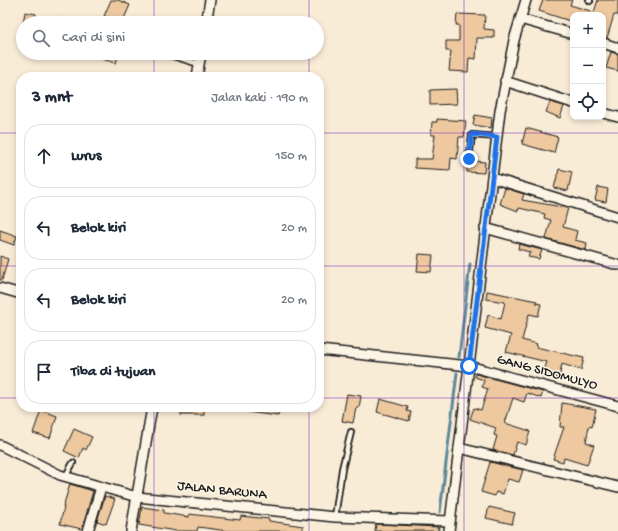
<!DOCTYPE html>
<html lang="id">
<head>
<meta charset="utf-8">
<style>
	body { margin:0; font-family:"Gochi Hand",sans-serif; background:#f2f2f3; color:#1f2937 }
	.controls { position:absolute; right:12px; top:12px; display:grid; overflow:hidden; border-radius:8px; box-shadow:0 2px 6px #0003 }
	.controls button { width:36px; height:36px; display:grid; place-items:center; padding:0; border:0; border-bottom:1px solid #e0e1e3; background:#fff; color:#1f2937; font:20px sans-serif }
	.stop { position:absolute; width:12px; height:12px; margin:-9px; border:3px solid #1a73e8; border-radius:50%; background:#fff }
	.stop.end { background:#1a73e8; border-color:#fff; box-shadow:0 1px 4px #0008 }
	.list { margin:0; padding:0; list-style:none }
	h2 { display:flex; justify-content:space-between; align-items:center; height:52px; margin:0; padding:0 16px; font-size:17px }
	h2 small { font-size:13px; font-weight:400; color:#747a83 }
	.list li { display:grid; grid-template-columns:26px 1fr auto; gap:12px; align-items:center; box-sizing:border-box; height:64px; margin:0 8px 8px; padding:0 8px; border:1px solid #e0e1e3; border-radius:16px }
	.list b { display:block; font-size:15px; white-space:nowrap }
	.list em { font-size:13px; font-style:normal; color:#747a83 }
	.icon { flex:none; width:22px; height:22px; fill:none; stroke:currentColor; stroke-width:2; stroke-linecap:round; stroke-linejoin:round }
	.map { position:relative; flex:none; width:618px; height:531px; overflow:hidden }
	.search { position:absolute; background:#fff; box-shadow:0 2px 6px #0003; left:16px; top:16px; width:308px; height:44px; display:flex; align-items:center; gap:10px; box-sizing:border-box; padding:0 14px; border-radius:22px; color:#747a83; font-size:15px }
	.panel { position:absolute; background:#fff; box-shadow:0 2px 6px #0003; left:16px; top:72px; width:308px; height:340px; border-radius:16px }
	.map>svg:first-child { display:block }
</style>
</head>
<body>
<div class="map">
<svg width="618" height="531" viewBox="0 0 618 531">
	<rect width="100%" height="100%" fill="#f9ecd7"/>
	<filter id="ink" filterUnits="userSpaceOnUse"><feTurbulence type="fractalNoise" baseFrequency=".025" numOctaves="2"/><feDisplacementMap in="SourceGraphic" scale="8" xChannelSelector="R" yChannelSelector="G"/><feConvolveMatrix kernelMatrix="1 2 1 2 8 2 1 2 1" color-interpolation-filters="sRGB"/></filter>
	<g filter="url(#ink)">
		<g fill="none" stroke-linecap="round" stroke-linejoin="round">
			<!-- stream -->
			<g stroke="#5f8999" stroke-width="3">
				<polyline points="459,357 470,264"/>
				<polyline points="440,512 457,373"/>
				<polyline points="438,531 438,528"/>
			</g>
		</g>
		<!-- building -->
		<g fill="#eec99f" stroke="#1c1c1c">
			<polygon points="111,0 118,0 130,5 122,23 104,16"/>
			<polygon points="543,0 572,0 570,5 594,12 598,0 618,0 618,15 614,15 607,38 603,37 603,15 573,15 573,22 539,11"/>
			<polygon points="25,12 36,14 35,23 23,23"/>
			<polygon points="457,14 485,15 484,29 494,30 494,38 477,38 476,59 469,58 468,72 449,71 451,51 446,51 446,41 459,41 459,25 456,25"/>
			<polygon points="611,52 618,54 618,71 606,68"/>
			<polygon points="88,53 119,53 116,63 87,55"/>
			<polygon points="456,89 457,104 430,105 430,90"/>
			<polygon points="550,102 564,106 560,118 546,112"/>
			<polygon points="475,115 492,118 491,128 473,125"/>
			<polygon points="437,119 466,121 464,137 459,137 457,159 451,158 450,170 415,168 415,159 432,159 435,135 431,135 432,122 437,122"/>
			<polygon points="526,128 558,137 554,153 522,144"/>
			<polygon points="472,161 485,162 484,173 467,172 467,162"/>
			<polygon points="559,169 572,172 568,191 554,188"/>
			<polygon points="598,187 608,189 606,202 595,200"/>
			<polygon points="505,188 524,194 522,200 568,208 563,227 577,231 575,240 587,243 586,250 546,239 551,220 544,218 545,214 519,208 518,211 500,204"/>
			<polygon points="0,230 17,236 14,245 0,240"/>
			<polygon points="519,244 542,250 539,259 528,257 530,252 518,249"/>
			<polygon points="419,254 433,255 431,272 417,271"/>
			<polygon points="0,256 8,259 2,280 0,280"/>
			<polygon points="487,291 537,301 536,303 541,304 538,316 529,314 522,340 537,344 536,347 584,358 581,370 562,364 559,378 543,373 547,362 506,352 511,335 485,328 488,315 501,319 505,302 486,299"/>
			<polygon points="476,374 543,392 541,398 527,393 524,402 513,398 505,423 530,431 526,445 517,442 513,455 493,450 497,436 494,435 496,428 470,419 474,408 481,410 488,389 482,387 484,380 475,377"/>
			<polygon points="347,394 361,396 359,408 356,408 353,423 342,421"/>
			<polygon points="380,399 408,407 407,411 411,412 409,421 377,412"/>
			<polygon points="562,403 596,409 592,427 589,426 586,442 594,445 587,465 564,458 563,462 553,459 564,427 560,427"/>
			<rect x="181" y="407" width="23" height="8"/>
			<polygon points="248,407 280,407 278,416 247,412"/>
			<polygon points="41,410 57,416 50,438 33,433"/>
			<polygon points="74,429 92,437 86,450 83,448 79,458 64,451"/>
			<polygon points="490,462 523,470 519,482 508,479 503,494 496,492 495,496 481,492"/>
			<polygon points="70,484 93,491 82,529 60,524 64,507 63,507"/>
			<polygon points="105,496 115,499 106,524 97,521"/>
			<polygon points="142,507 164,510 164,513 189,517 189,514 240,520 241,516 269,519 269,521 303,526 303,531 228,531 198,527 197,531 176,531 139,525"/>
			<polygon points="489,507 515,513 512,524 486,518"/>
			<polygon points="376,524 438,527 438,531 375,531"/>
		</g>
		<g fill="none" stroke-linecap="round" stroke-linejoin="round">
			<defs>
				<g id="service">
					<polyline points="589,0 590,1"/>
					<polyline points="58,21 65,23"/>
					<polyline points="163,53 199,64"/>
					<polyline points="469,159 472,135 497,137"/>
					<polyline points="65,477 73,463"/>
					<polyline points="335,517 342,469 351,432"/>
				</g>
				<g id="minor">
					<polyline points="520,19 573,34"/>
					<polyline points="206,23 210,0"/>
					<polyline points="603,43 618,48"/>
					<polyline points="197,77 201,53"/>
					<polyline points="505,81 573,103"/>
					<polyline points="603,113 618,117"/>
					<polyline points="492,178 618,217"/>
					<polyline points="485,228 618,265"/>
					<polyline points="0,288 21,294"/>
					<polyline points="319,350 469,366 618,406"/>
					<polyline points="0,445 60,475 137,497 335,517 450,521"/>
					<polyline points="459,448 618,487"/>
					<polyline points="88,531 101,487"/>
					<polyline points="131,531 152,407"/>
					<polyline points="449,531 500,111 514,40 526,0"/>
				</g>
			</defs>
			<!-- service casing -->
			<use href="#service" stroke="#1c1c1c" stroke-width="8"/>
			<!-- minor casing -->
			<use href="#minor" stroke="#1c1c1c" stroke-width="12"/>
			<!-- service -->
			<use href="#service" stroke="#fcf5e5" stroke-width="4.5"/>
			<!-- minor -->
			<use href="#minor" stroke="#fcf5e5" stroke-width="9"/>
		</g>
	</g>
	<g fill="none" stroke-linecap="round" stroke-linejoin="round" filter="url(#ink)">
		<!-- route -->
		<polyline stroke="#1a73e8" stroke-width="5" points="469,159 472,134 497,137 469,366"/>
	</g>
	<!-- grid -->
	<path fill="none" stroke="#7b2cbf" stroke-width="1" stroke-opacity="0.55" d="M154,0V23M309,0V23M464,0V531M154,53V77M309,53V77M0,133H21M319,133H618M0,266H21M319,266H618M0,398H21M319,398H618M154,407V531M309,407V531"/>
	<g text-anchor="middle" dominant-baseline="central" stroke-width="3" stroke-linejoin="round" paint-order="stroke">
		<!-- street labels -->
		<g font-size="14" fill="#1c1c1c" stroke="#fcf5e5">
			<text transform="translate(547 373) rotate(15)">GANG SIDOMULYO</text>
			<text transform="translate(222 491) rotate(6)">JALAN BARUNA</text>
		</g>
	</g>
</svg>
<div class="controls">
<button>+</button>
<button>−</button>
<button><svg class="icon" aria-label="locate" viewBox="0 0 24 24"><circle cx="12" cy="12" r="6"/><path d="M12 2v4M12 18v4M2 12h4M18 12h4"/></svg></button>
</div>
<div class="stop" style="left:469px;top:366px"></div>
<div class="stop end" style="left:469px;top:159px"></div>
<div class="search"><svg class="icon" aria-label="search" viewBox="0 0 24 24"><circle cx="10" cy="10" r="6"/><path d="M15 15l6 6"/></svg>Cari di sini</div>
<section class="panel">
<h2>3 mnt<small>Jalan kaki · 190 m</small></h2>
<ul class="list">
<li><svg class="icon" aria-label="ahead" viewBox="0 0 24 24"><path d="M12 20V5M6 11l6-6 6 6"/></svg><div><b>Lurus</b></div><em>150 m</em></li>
<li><svg class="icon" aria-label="left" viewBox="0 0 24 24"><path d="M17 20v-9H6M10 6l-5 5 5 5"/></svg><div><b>Belok kiri</b></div><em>20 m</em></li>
<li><svg class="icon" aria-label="left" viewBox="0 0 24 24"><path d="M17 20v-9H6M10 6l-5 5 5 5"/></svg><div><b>Belok kiri</b></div><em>20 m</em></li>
<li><svg class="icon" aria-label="arrive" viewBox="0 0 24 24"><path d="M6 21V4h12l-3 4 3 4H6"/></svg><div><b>Tiba di tujuan</b></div></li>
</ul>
</section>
</div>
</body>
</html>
